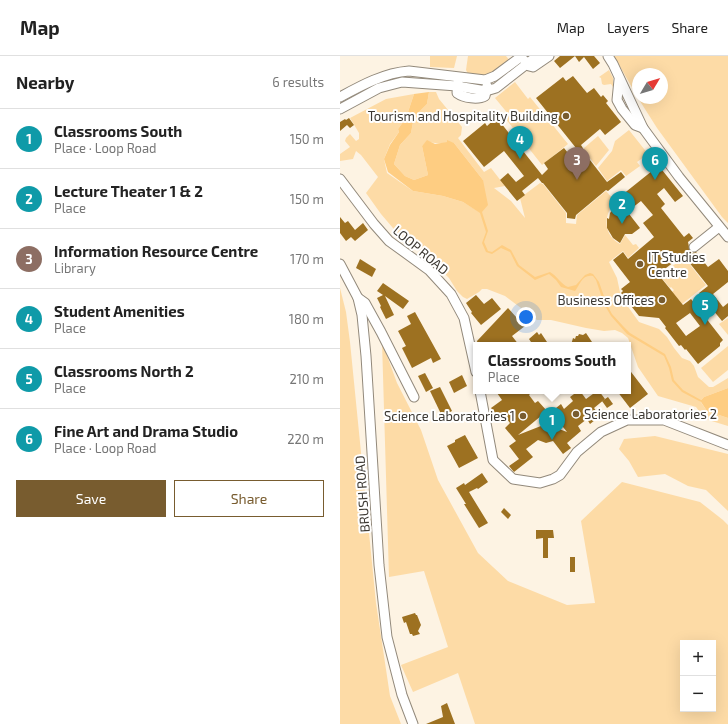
<!DOCTYPE html>
<html lang="en">
<head>
<meta charset="utf-8">
<style>
	body { margin:0; font-family:"Exo 2",sans-serif; background:#f2f2f2; color:#222 }
	.controls { position:absolute; right:12px; bottom:12px; display:grid; overflow:hidden; border-radius:0px; box-shadow:0 4px 16px #0002 }
	.controls button { width:36px; height:36px; display:grid; place-items:center; padding:0; border:0; border-bottom:1px solid #e0e0e0; background:#fff; color:#222; font:20px sans-serif }
	.compass { position:absolute; left:292px; top:12px; width:36px; height:36px; border-radius:50%; background:#fff; box-shadow:0 4px 16px #0002; rotate:52deg }
	.you { position:absolute; left:186px; top:261px; width:14px; height:14px; margin:-10px; border:3px solid #fff; border-radius:50%; background:#1a73e8; box-shadow:0 0 0 6px #1a73e833 }
	.badge { display:grid; place-items:center; width:26px; height:26px; border-radius:50%; background:#785c2f; color:#fff; font-size:13px; font-weight:700 }
	.pin { position:absolute; translate:-50% -33px; filter:drop-shadow(0 1px 2px #0008) }
	.pin::after { content:''; position:absolute; top:21px; width:14px; height:12px; background:inherit; clip-path:polygon(0 0,100% 0,50% 100%) }
	.popup { position:absolute; left:133px; top:286px; width:158px; height:52px; box-sizing:border-box; display:grid; place-content:center; border-radius:0px; background:#fff; filter:drop-shadow(0 1px 3px #0005); font-size:13px; white-space:nowrap; color:#767676 }
	.popup b { font-size:15px; color:#222 }
	.popup::after { content:''; position:absolute; left:50%; top:100%; margin-left:-8px; border:8px solid transparent; border-top-color:#fff }
	.list { margin:0; padding:0; list-style:none }
	h2 { display:flex; justify-content:space-between; align-items:center; height:52px; margin:0; padding:0 16px; font-size:17px }
	h2 small { font-size:13px; font-weight:400; color:#767676 }
	.list li { display:grid; grid-template-columns:26px 1fr auto; gap:12px; align-items:center; box-sizing:border-box; height:60px; padding:0 16px; border-top:1px solid #e0e0e0 }
	.list b { display:block; font-size:15px; white-space:nowrap }
	.list p { margin:0; font-size:13px; white-space:nowrap; color:#767676 }
	.list em { font-size:13px; font-style:normal; color:#767676 }
	.actions { display:flex; gap:8px; padding:12px 16px }
	.actions a { flex:1; padding:9px 0; border:1px solid #785c2f; border-radius:0px; text-align:center; font-size:14px; color:#785c2f }
	.actions .main { background:#785c2f; color:#fff }
	.map { position:relative; flex:none; width:388px; height:668px; overflow:hidden }
	header { display:flex; align-items:center; gap:24px; box-sizing:border-box; height:56px; padding:0 20px; background:#fff; border-bottom:1px solid #e0e0e0 }
	header strong { font-size:19px }
	nav { display:flex; gap:22px; margin-inline-start:auto; font-size:14px }
	main { display:flex }
	aside { flex:1; background:#fff }
	.map>svg:first-child { display:block }
</style>
</head>
<body>
<header>
<strong>Map</strong>
<nav><a>Map</a><a>Layers</a><a>Share</a></nav>
</header>
<main>
<aside>
<h2>Nearby<small>6 results</small></h2>
<ul class="list">
<li><span class="badge" style="background:#0f9aa8">1</span><div><b>Classrooms South</b><p>Place · Loop Road</p></div><em>150 m</em></li>
<li><span class="badge" style="background:#0f9aa8">2</span><div><b>Lecture Theater 1 &amp; 2</b><p>Place</p></div><em>150 m</em></li>
<li><span class="badge" style="background:#8d6e63">3</span><div><b>Information Resource Centre</b><p>Library</p></div><em>170 m</em></li>
<li><span class="badge" style="background:#0f9aa8">4</span><div><b>Student Amenities</b><p>Place</p></div><em>180 m</em></li>
<li><span class="badge" style="background:#0f9aa8">5</span><div><b>Classrooms North 2</b><p>Place</p></div><em>210 m</em></li>
<li><span class="badge" style="background:#0f9aa8">6</span><div><b>Fine Art and Drama Studio</b><p>Place · Loop Road</p></div><em>220 m</em></li>
</ul>
<div class="actions"><a class="main">Save</a><a>Share</a></div>
</aside>
<div class="map">
<svg width="388" height="668" viewBox="0 0 388 668">
	<rect width="100%" height="100%" fill="#fdf3e3"/>
	<!-- green -->
	<g fill="#fddba6" fill-rule="evenodd">
		<polygon points="90,0 117,0 114,12 90,11"/>
		<polygon points="128,0 166,0 170,5 149,20 129,20 126,14"/>
		<polygon points="274,0 388,0 388,167 382,161 317,72 298,42 322,42 322,18 298,18 298,42"/>
		<polygon points="269,14 273,22 273,31 271,28 264,29 262,28 261,22 259,21"/>
		<polygon points="175,26 188,43 190,41 228,88 202,109 165,62 169,59 155,42"/>
		<path d="M89,36H96L99,43L122,71L121,79L118,82L144,116L151,112L165,130L154,132L171,145L185,162L180,142L200,127L203,128L226,157V167L236,168L237,159L266,135L274,144L272,146L273,148C263,162 264,179 280,188L285,179L293,189L296,188L299,192L288,202L283,195L269,206L277,222L281,241L299,266L319,273L327,281L334,292L342,302L350,305L354,310L358,321L369,331H373L388,322V332L364,341L360,345L367,355L388,362V370L365,363L356,351L318,340L298,311L288,282L282,277L275,274L264,275L246,272L211,264H197L165,240L147,233H142L139,236L127,243L123,241L117,235L109,222L98,211L79,194L64,185L41,158L26,137L38,121L21,99L16,95L13,103L0,105V98L10,91L5,85L6,82L10,78L16,85L19,83V77L10,62L46,43L74,38L66,62L58,73L59,76L50,88L44,103L47,117L73,135L103,140L123,146L141,157L143,124L114,87C103,86 97,89 87,85L82,90L88,119L74,124L65,120L54,108L60,89L71,77L74,61L87,48Z"/>
		<polygon points="289,74 308,98 297,106 300,110 286,120 281,114 267,125 258,112 272,95 275,85"/>
		<polygon points="258,80 269,94 256,110 244,95 244,92"/>
		<polygon points="344,201 366,229 342,248 332,236 334,234 331,231 330,232 320,220"/>
		<polygon points="0,232 6,256 10,286 36,547 50,640 61,668 0,668"/>
		<polygon points="388,262 388,279 379,268"/>
		<path d="M42,286L57,327L81,374L98,424L138,497L168,525L227,549L255,547L241,465L282,426L360,446L383,464L388,469V668H135L118,617L73,636L61,609L108,591L84,515L49,521ZM343,587H373V653H343Z"/>
		<polygon points="388,290 388,314 373,326 361,312"/>
		<polygon points="315,380 388,398 388,455 366,434 348,430 325,418 298,421 289,405 279,393 284,383"/>
	</g>
	<!-- water -->
	<path fill="#fecd82" d="M89,36L87,48L74,61L71,77L60,89L54,108L65,120L74,124L88,119L82,90L87,84L95,88L107,86V84L114,87L143,124L148,149L142,156L148,175L144,186L148,195L152,196L162,189L171,194L179,209L195,221L210,216C217,220 221,228 228,231L236,229L245,219L250,217L253,218L259,226L267,249L272,258L283,270L290,277L325,298L331,311L334,324L343,334L361,344L364,341L388,332V362L367,355L361,346L342,336L332,325L329,312L324,300L287,278L271,260L264,248L256,224L253,220C242,218 240,229 235,235L221,231L216,224L209,218L195,224L177,210L170,196L161,192L152,198L146,196L142,187L146,176L140,157L123,146L103,140L73,135L48,116L44,103L50,89L59,76L58,73L66,62L74,38Z"/>
	<!-- building -->
	<g fill="#9d7121" fill-rule="evenodd">
		<polygon points="220,0 254,0 260,7 253,13 244,1 239,6 235,0 220,12 214,5"/>
		<polygon points="233,20 247,37 254,32 261,41 263,39 268,45 266,47 281,66 265,79 260,73 241,89 244,94 243,95 267,126 281,116 285,121 268,135 266,134 236,159 235,163 227,162 227,157 203,127 202,127 198,122 182,135 185,139 177,145 160,124 168,117 176,126 184,120 164,95 144,111 123,85 145,67 147,70 158,60 163,66 161,67 202,119 208,113 204,107 224,92 228,97 236,92 196,42 223,21 226,25"/>
		<polygon points="9,62 14,69 10,72 7,69 0,75 0,66 5,63 6,64"/>
		<path d="M314,104L343,140L335,146L324,132L317,138L325,148L321,152L344,181L349,177L353,182L348,186L350,195L352,197L356,196L368,211L379,203L388,215V226L373,238L383,251L388,247V260L382,265L359,237L368,230L344,200L335,207L334,206L318,218L343,249L351,243L383,284L380,287V290L358,308L346,293L345,294L341,289L339,290L325,272L326,271L319,262L299,260L281,237L283,235L281,233L290,226L273,204L283,196L288,203L314,181L303,167L313,159L301,145L292,152L282,139L312,115L307,110ZM350,257L360,270L346,280L336,267Z"/>
		<polygon points="276,150 282,157 286,154 300,172 292,178 285,178 280,187 273,182 267,172 267,162 269,163 270,157"/>
		<polygon points="0,161 5,167 8,165 15,174 23,167 28,174 15,185 11,181 6,185 0,177"/>
		<polygon points="20,203 36,213 32,221 16,212"/>
		<polygon points="43,227 69,245 63,253 45,240 54,259 46,263 40,251 41,250 37,242 43,239 37,235"/>
		<polygon points="136,239 144,248 152,242 161,253 141,269 131,257 132,256 126,247"/>
		<polygon points="168,252 177,262 182,259 189,267 172,280 179,289 138,289 137,285"/>
		<polygon points="75,256 101,303 93,307 91,302 72,312 62,292 66,290 58,275 71,268 67,260"/>
		<polygon points="197,276 199,279 201,277 209,289 187,289 191,286 189,283"/>
		<polygon points="246,277 254,289 231,289 233,282 235,283 236,280 238,280 239,278 243,279"/>
		<polygon points="288,312 308,338 290,352 277,335 288,335"/>
		<polygon points="85,317 93,332 86,336 78,320"/>
		<polygon points="122,319 127,330 114,337 109,326"/>
		<polygon points="100,331 112,355 102,360 90,335"/>
		<polygon points="160,335 193,335 189,339 195,347 198,345 207,355 178,379 206,368 227,376 211,356 221,348 224,353 233,345 230,341 238,335 240,335 246,343 257,335 259,335 265,343 254,352 260,360 250,368 247,363 238,370 241,375 227,387 231,392 223,398 213,385 206,387 198,384 186,393 193,401 174,416 169,410 179,403 169,390 176,385 165,372 170,367 163,358 159,362 151,352 162,344 157,337"/>
		<polygon points="268,341 273,348 267,352 262,345"/>
		<polygon points="125,379 138,402 119,412 107,390 115,386 115,384"/>
		<polygon points="142,417 148,426 138,433 137,432 129,436 148,467 139,472 124,448 126,448 116,432 124,427 125,429"/>
		<polygon points="164,452 171,459 168,463 161,456"/>
		<polygon points="196,474 213,474 214,482 208,482 208,502 203,502 203,482 196,483"/>
		<rect x="230" y="501" width="5" height="15"/>
		<polygon points="75,557 76,559 77,559 81,569 78,575 80,578 73,580 72,578 70,578 66,566 64,567 62,561"/>
		<polygon points="107,647 115,668 86,668 103,661 101,650"/>
	</g>
	<g fill="none" stroke-linecap="round" stroke-linejoin="round">
		<defs>
			<g id="minor">
				<polyline points="268,0 273,8 303,72 339,121 388,181"/>
				<polyline points="185,5 189,10 193,11 209,0"/>
				<polyline points="279,24 277,44 282,53 295,69 303,72"/>
				<path d="M118,26L117,37C124,42 138,44 145,40L147,30"/>
				<path d="M0,41C22,29 44,17 69,15L145,24L155,20L182,0"/>
				<polyline points="0,53 39,32 62,26 117,30 146,35 156,32 197,0"/>
				<polyline points="0,123 34,168 49,185 89,214 111,238 124,262 136,316"/>
				<polyline points="354,191 379,171"/>
				<polyline points="0,208 18,242 22,259 26,300 39,509 47,581 62,639 73,668"/>
				<polyline points="18,242 25,247 41,276 74,341"/>
				<polyline points="140,335 153,404 173,423 200,427 213,423 220,419 237,396 261,376 287,364 324,364 388,389"/>
			</g>
		</defs>
		<!-- minor casing -->
		<use href="#minor" stroke="#92897b" stroke-width="11"/>
		<!-- minor -->
		<use href="#minor" stroke="#fff" stroke-width="9"/>
	</g>
	<!-- markers -->
	<g fill="#785c2f" stroke="#fff" stroke-width="1.5">
		<circle cx="226" cy="60" r="4"/>
		<circle cx="300" cy="208" r="4"/>
		<circle cx="322" cy="244" r="4"/>
		<circle cx="236" cy="358" r="4"/>
		<circle cx="183" cy="360" r="4"/>
	</g>
	<g text-anchor="middle" dominant-baseline="central" stroke-width="4" stroke-linejoin="round" paint-order="stroke">
		<!-- poi labels -->
		<g font-size="13" fill="#3d3933" stroke="#fff" text-anchor="end">
			<text x="218" y="60">Tourism and Hospitality Building</text>
			<text x="308" y="201" text-anchor="start">IT Studies<tspan x="308" dy="15">Centre</tspan></text>
			<text x="314" y="244">Business Offices</text>
			<text x="244" y="358" text-anchor="start">Science Laboratories 2</text>
			<text x="175" y="360">Science Laboratories 1</text>
		</g>
		<!-- street labels -->
		<g font-size="13" fill="#3d3933" stroke="#fff">
			<text transform="translate(81 194) rotate(40)">LOOP ROAD</text>
			<text transform="translate(22 438) rotate(-94)">BRUSH ROAD</text>
		</g>
	</g>
</svg>
<div class="controls">
<button>+</button>
<button>−</button>
</div>
<svg class="compass" viewBox="-18 -18 36 36"><path d="M0-13l5 13h-10z" fill="#e53935"/><path d="M0 13l5-13h-10z" fill="#767676"/></svg>
<div class="you"></div>
<div class="pin badge" style="left:212px;top:384px;background:#0f9aa8">1</div>
<div class="popup"><b>Classrooms South</b>Place</div>
<div class="pin badge" style="left:282px;top:168px;background:#0f9aa8">2</div>
<div class="pin badge" style="left:237px;top:124px;background:#8d6e63">3</div>
<div class="pin badge" style="left:180px;top:103px;background:#0f9aa8">4</div>
<div class="pin badge" style="left:365px;top:269px;background:#0f9aa8">5</div>
<div class="pin badge" style="left:315px;top:124px;background:#0f9aa8">6</div>
</div>
</main>
</body>
</html>
